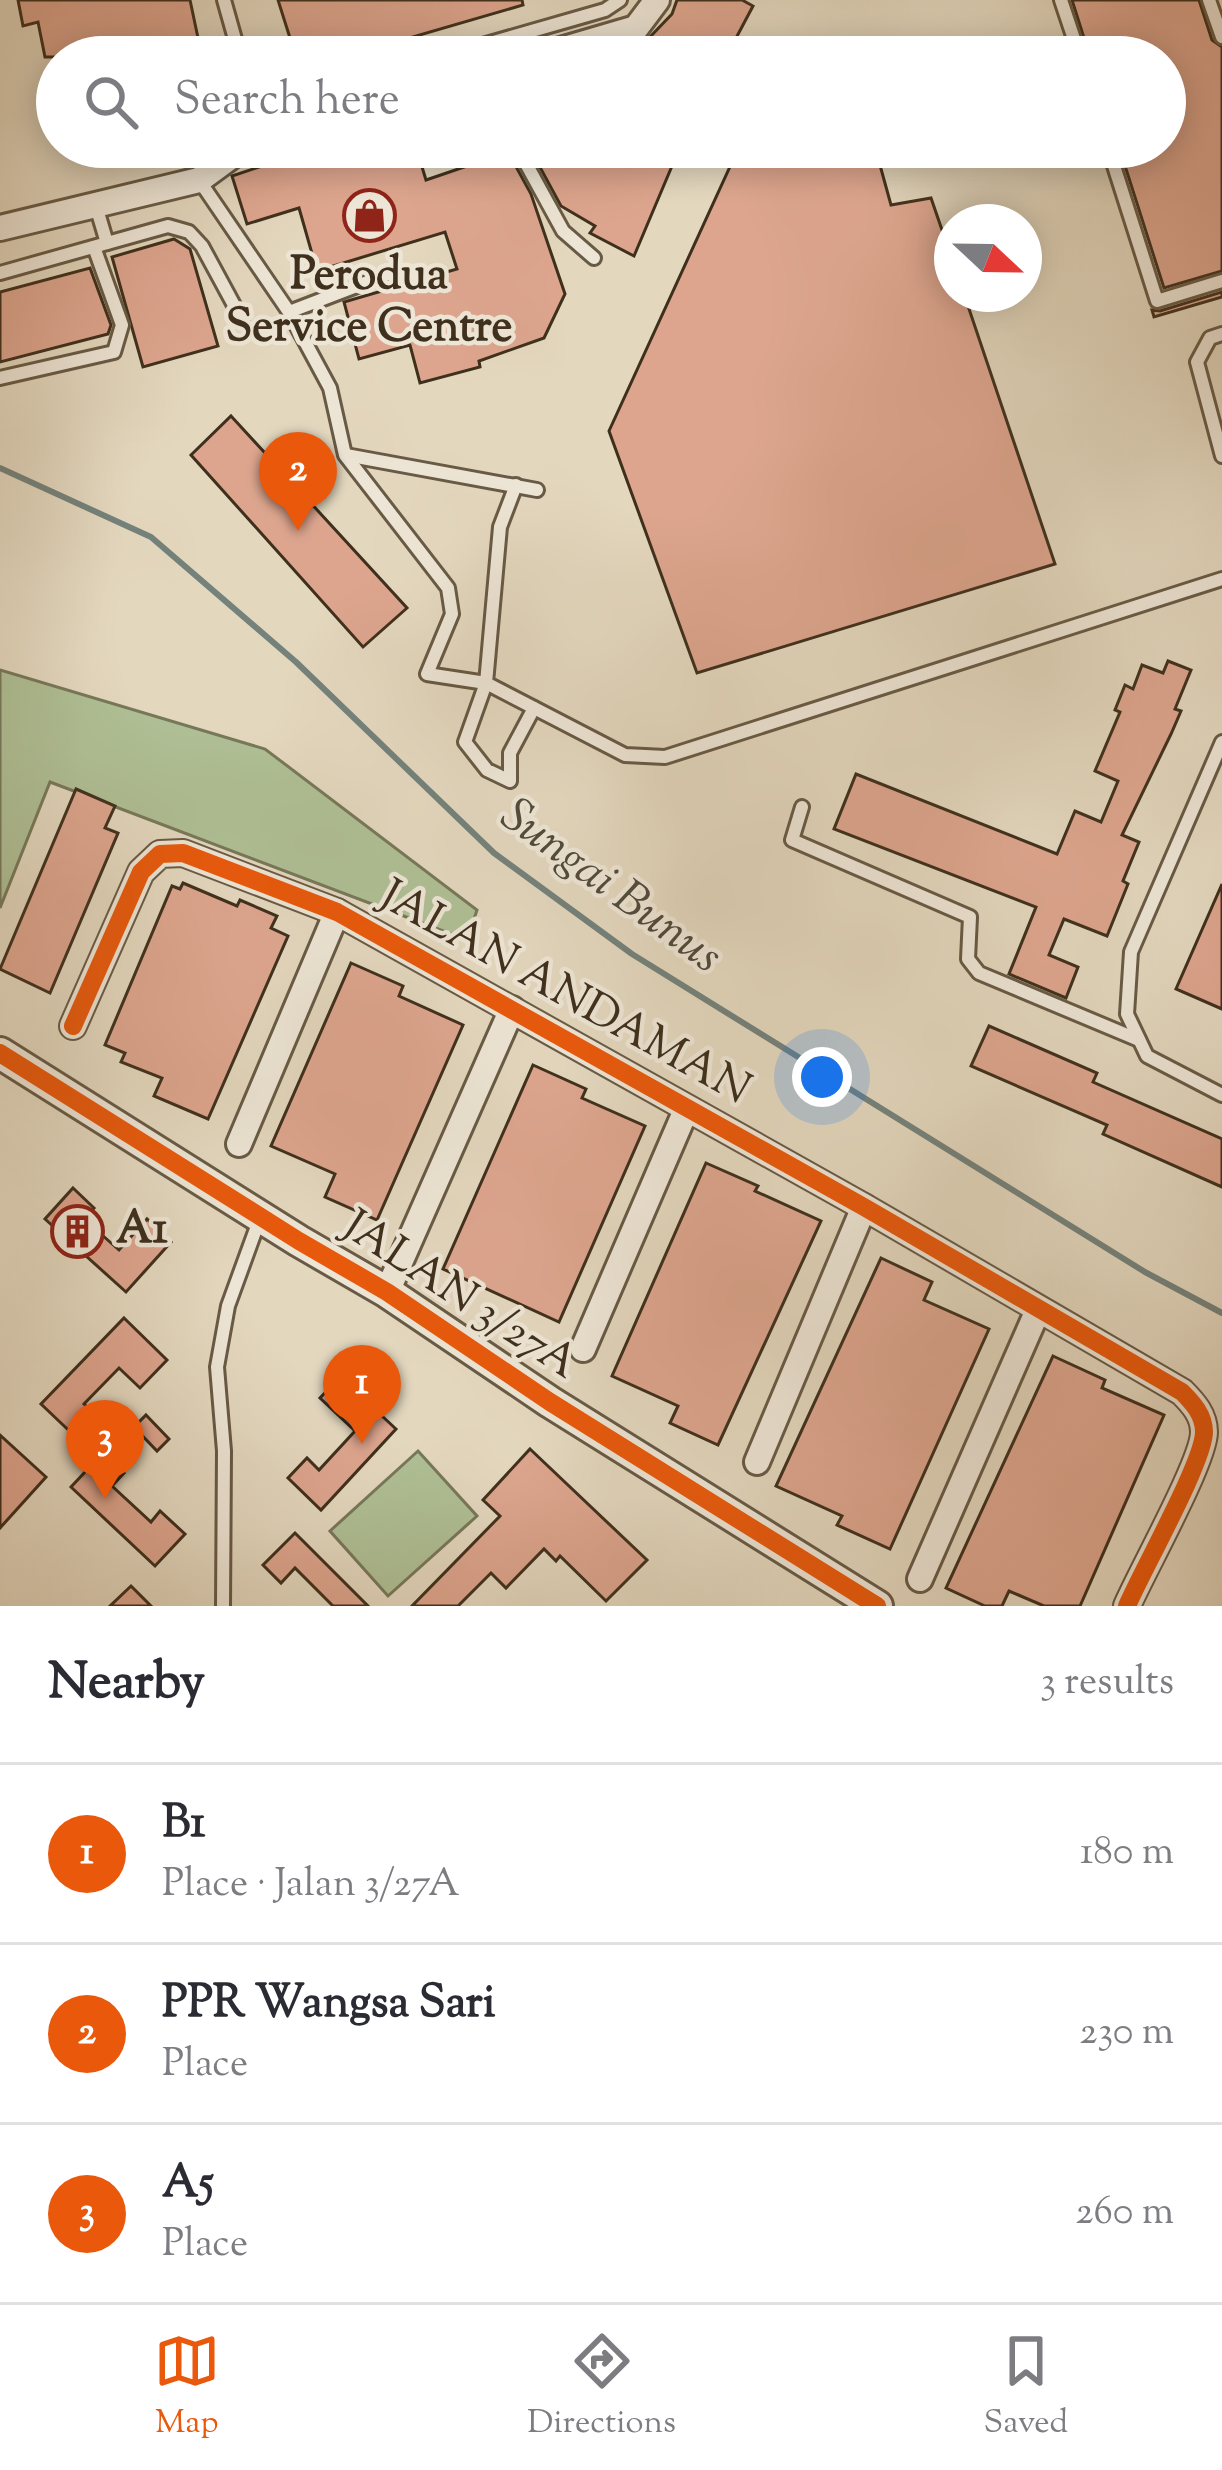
<!DOCTYPE html>
<html lang="en">
<head>
<meta charset="utf-8">
<style>
	body { margin:0; font-family:"Sorts Mill Goudy",serif; background:#f7f7f7; color:#2b2b33 }
	.compass { position:absolute; left:934px; top:204px; width:108px; height:108px; border-radius:50%; background:#fff; box-shadow:0 6px 30px #0003; rotate:112deg }
	.you { position:absolute; left:822px; top:1077px; width:42px; height:42px; margin:-30px; border:9px solid #fff; border-radius:50%; background:#1a73e8; box-shadow:0 0 0 18px #1a73e833 }
	.badge { display:grid; place-items:center; width:78px; height:78px; border-radius:50%; background:#ea580c; color:#fff; font-size:39px; font-weight:700 }
	.pin { position:absolute; translate:-50% -99px; filter:drop-shadow(0 3px 6px #0008) }
	.pin::after { content:''; position:absolute; top:63px; width:42px; height:36px; background:inherit; clip-path:polygon(0 0,100% 0,50% 100%) }
	.list { margin:0; padding:0; list-style:none }
	h2 { display:flex; justify-content:space-between; align-items:center; height:156px; margin:0; padding:0 48px; font-size:51px }
	h2 small { font-size:39px; font-weight:400; color:#7c7c81 }
	.list li { display:grid; grid-template-columns:78px 1fr auto; gap:36px; align-items:center; box-sizing:border-box; height:180px; padding:0 48px; border-top:3px solid #e1e1e2 }
	.list b { display:block; font-size:45px; white-space:nowrap }
	.list p { margin:0; font-size:39px; white-space:nowrap; color:#7c7c81 }
	.list em { font-size:39px; font-style:normal; color:#7c7c81 }
	.icon { flex:none; width:66px; height:66px; fill:none; stroke:currentColor; stroke-width:2; stroke-linecap:round; stroke-linejoin:round }
	.map { position:relative; flex:none; width:1222px; height:1606px; overflow:hidden }
	.search { position:absolute; background:#fff; box-shadow:0 6px 30px #0003; left:36px; right:36px; top:36px; height:132px; display:flex; align-items:center; gap:30px; box-sizing:border-box; padding:0 42px; border-radius:66px; color:#7c7c81; font-size:45px }
	.sheet { height:696px; background:#fff }
	nav { display:flex; justify-content:space-around; align-items:center; box-sizing:border-box; height:168px; border-top:3px solid #e1e1e2; background:#fff; font-size:33px; color:#7c7c81 }
	nav a { display:grid; justify-items:center; gap:6px }
	nav .on { color:#ea580c }
	.map>svg:first-child { display:block }
</style>
</head>
<body>
<div class="map">
<svg width="1222" height="1606" viewBox="0 0 1222 1606">
	<rect width="100%" height="100%" fill="#e3d7be"/>
	<filter id="stains"><feTurbulence type="fractalNoise" baseFrequency=".00167" numOctaves="4"/><feColorMatrix values="0 0 0 0 .2 0 0 0 0 .09 0 0 0 0 .02 0 0 0 .5 -.17"/></filter>
	<radialGradient id="worn" r=".72"><stop offset=".6" stop-color="#630" stop-opacity="0"/><stop offset="1" stop-color="#630" stop-opacity=".3"/></radialGradient>
	<!-- green -->
	<g fill="#afbf95" stroke="#777859" stroke-width="3">
		<polygon points="0,670 265,749 477,910 467,940 50,782 0,908"/>
		<polygon points="418,1451 477,1516 388,1596 330,1531"/>
	</g>
	<g fill="none" stroke-linecap="round" stroke-linejoin="round">
		<!-- stream -->
		<polyline stroke="#74827b" stroke-width="6" points="0,468 151,537 296,662 494,853 632,954 1145,1272 1222,1313"/>
	</g>
	<!-- building -->
	<g fill="#dda58e" stroke="#3f301d" stroke-width="3">
		<polygon points="18,0 190,0 202,57 45,57 38,22 23,26"/>
		<polygon points="278,0 522,0 523,5 344,57 296,57"/>
		<polygon points="677,0 742,0 753,6 726,57 615,57 648,39 672,14"/>
		<polygon points="1072,0 1199,0 1212,40 1222,47 1222,271 1164,288 1119,147 1165,147 1165,57 1090,57"/>
		<polygon points="319,147 416,147 426,180 508,152 531,194 565,294 544,338 479,361 480,367 420,383 410,345 359,359 344,302 457,269 445,232 317,271 299,208 247,224 232,176"/>
		<polygon points="529,147 680,147 634,256 590,233 595,226 561,206"/>
		<polygon points="739,147 875,147 891,205 931,198 952,259 952,294 964,294 1055,564 697,673 609,431"/>
		<polygon points="174,239 190,249 218,346 143,367 112,257"/>
		<polygon points="90,268 111,325 108,334 0,362 0,292"/>
		<polygon points="1222,292 1222,297 1154,317 1152,310 1160,311"/>
		<polygon points="231,416 407,608 363,647 191,455"/>
		<polygon points="1168,661 1191,670 1175,709 1181,711 1171,734 1122,835 1139,842 1123,881 1128,884 1107,936 1064,919 1049,955 1078,967 1066,998 1009,974 1036,907 834,829 856,774 1057,854 1075,811 1101,822 1118,781 1095,771 1120,712 1115,710 1125,685 1133,689 1142,665 1163,673"/>
		<polygon points="76,789 115,806 105,828 118,833 50,993 0,969"/>
		<polygon points="183,883 237,906 240,900 277,916 271,928 288,936 208,1119 154,1096 162,1078 121,1062 125,1053 105,1045 172,886 180,889"/>
		<polygon points="1222,884 1222,1009 1176,989"/>
		<polygon points="351,963 403,986 399,996 463,1025 377,1220 325,1197 335,1174 271,1146"/>
		<polygon points="989,1026 1097,1073 1093,1082 1222,1139 1222,1187 1103,1134 1107,1125 971,1066"/>
		<polygon points="533,1065 586,1089 582,1098 645,1126 559,1322 443,1269"/>
		<polygon points="706,1163 758,1186 755,1191 821,1221 718,1445 670,1423 678,1406 612,1376"/>
		<polygon points="73,1188 94,1208 84,1219 119,1250 147,1219 171,1242 126,1292 45,1219"/>
		<polygon points="881,1258 932,1282 924,1300 989,1329 890,1549 837,1525 842,1516 776,1486"/>
		<polygon points="124,1318 167,1360 140,1388 119,1368 84,1404 104,1422 83,1444 41,1404"/>
		<polygon points="1053,1356 1105,1380 1102,1388 1164,1415 1080,1606 1044,1606 1009,1591 1002,1606 985,1606 946,1588"/>
		<polygon points="340,1377 396,1429 321,1510 288,1478 307,1458 319,1470 355,1431 320,1398"/>
		<polygon points="146,1415 169,1439 157,1451 134,1427"/>
		<polygon points="0,1435 46,1477 0,1528"/>
		<polygon points="530,1449 647,1560 606,1601 560,1556 556,1561 544,1549 506,1588 491,1573 458,1606 412,1606 500,1516 483,1500"/>
		<polygon points="103,1453 124,1473 112,1486 151,1522 160,1511 185,1534 155,1566 71,1487"/>
		<polygon points="295,1533 368,1606 333,1606 295,1568 281,1583 263,1565"/>
		<polygon points="131,1586 151,1606 110,1606"/>
	</g>
	<g fill="none" stroke-linecap="round" stroke-linejoin="round">
		<defs>
			<g id="service">
				<polyline points="224,0 240,57"/>
				<polyline points="1061,0 1080,57"/>
				<polyline points="1209,0 1222,37"/>
				<polyline points="441,57 605,10 620,0"/>
				<polyline points="517,147 563,231 594,258"/>
				<polyline points="1108,147 1157,301 1222,281"/>
				<polyline points="199,180 289,312 330,388 345,455 448,588 452,614 427,674 486,683 465,742 487,770 510,781 510,753 534,708"/>
				<polyline points="96,206 107,243"/>
				<polyline points="0,273 168,226 189,232 202,246 242,320"/>
				<polyline points="289,312 396,271"/>
				<polyline points="1222,334 1210,338 1197,362 1222,456"/>
				<polyline points="0,378 114,352 122,325 94,247"/>
				<polyline points="346,455 537,490"/>
				<polyline points="516,485 500,527 486,683 625,755 665,757 1222,579"/>
				<polyline points="1222,742 1131,952 1127,1014 1147,1056 1222,1095"/>
				<polyline points="802,807 792,840 970,917 968,959 979,973 1139,1040"/>
				<polyline points="223,1606 224,1451 217,1367 228,1306 260,1218"/>
			</g>
			<g id="minor">
				<polyline points="537,57 636,28 657,0"/>
				<polyline points="0,228 199,180 244,147"/>
				<path d="M73,1026L141,872L160,854L183,853L337,912L864,1207L1182,1392C1193,1403 1204,1415 1204,1432C1204,1461 1142,1571 1127,1606"/>
				<polyline points="239,1144 337,912"/>
				<polyline points="387,1292 512,1009"/>
				<polyline points="583,1349 686,1110"/>
				<polyline points="757,1462 864,1207"/>
				<polyline points="920,1579 1038,1310"/>
			</g>
			<polyline id="tertiary" points="0,1053 299,1241 387,1292 550,1402 877,1606"/>
		</defs>
		<!-- service casing -->
		<use href="#service" stroke="#685a45" stroke-width="18"/>
		<!-- minor casing -->
		<use href="#minor" stroke="#685a45" stroke-width="30"/>
		<!-- tertiary casing -->
		<use href="#tertiary" stroke="#685a45" stroke-width="36"/>
		<!-- service -->
		<use href="#service" stroke="#ede5d5" stroke-width="12"/>
		<!-- minor -->
		<use href="#minor" stroke="#ede5d5" stroke-width="24"/>
		<!-- tertiary -->
		<use href="#tertiary" stroke="#ede5d5" stroke-width="30"/>
		<defs>
			<g id="cycleway">
				<path d="M73,1026L141,872L160,854L183,853L337,912L864,1207L1182,1392C1193,1403 1204,1415 1204,1432C1204,1461 1142,1571 1127,1606"/>
				<polyline points="0,1053 299,1241 387,1292 550,1402 877,1606"/>
			</g>
		</defs>
		<!-- cycleway casing -->
		<use href="#cycleway" stroke="#ede5d5" stroke-width="26"/>
		<!-- cycleway -->
		<use href="#cycleway" stroke="#e8590c" stroke-width="18"/>
	</g>
	<!-- icons -->
	<defs>
		<symbol id="shop-ring" viewBox="-11 -11 22 22"><circle r="9.5" fill="#ede5d5" stroke="#8f2418" stroke-width="1.5"/><path d="M-5-2.5h2.3a2.7 3.5 0 0 1 5.4 0H5L5.5 6h-11ZM-1.5-2.5h3a1.5 2.3 0 0 0-3 0Z" fill="#8f2418"/></symbol>
		<symbol id="building-ring" viewBox="-11 -11 22 22"><circle r="9.5" fill="#ede5d5" stroke="#8f2418" stroke-width="1.5"/><path d="M-4-6H4V6H1V3H-1V6H-4ZM-2.5-4.3h1.7v1.8h-1.7ZM.8-4.3h1.7v1.8H.8ZM-2.5-1h1.7V.8h-1.7ZM.8-1h1.7V.8H.8Z" fill="#8f2418"/></symbol>
	</defs>
	<g fill-rule="evenodd">
		<use href="#shop-ring" x="340" y="186" width="59" height="59"/>
		<use href="#building-ring" x="48" y="1202" width="59" height="59"/>
	</g>
	<g text-anchor="middle" dominant-baseline="central" stroke-width="9" stroke-linejoin="round" paint-order="stroke">
		<!-- poi labels -->
		<g font-size="45" font-weight="bold" fill="#3f301d" stroke="#ede5d5">
			<text x="369" y="277">Perodua<tspan x="369" dy="52">Service Centre</tspan></text>
			<text x="116" y="1231" text-anchor="start">A1</text>
		</g>
		<!-- street labels -->
		<g font-size="45" fill="#3f301d" stroke="#ede5d5">
			<text transform="translate(564 995) rotate(29)">JALAN ANDAMAN</text>
			<text transform="translate(459 1297) rotate(33)">JALAN 3/27A</text>
		</g>
		<!-- water labels -->
		<g font-size="48" font-style="italic" fill="#514b3c" stroke="#ede5d5">
			<text transform="translate(610 888) rotate(36)">Sungai Bunus</text>
		</g>
	</g>
	<rect width="100%" height="100%" filter="url(#stains)"/>
	<rect width="100%" height="100%" fill="url(#worn)"/>
</svg>
<svg class="compass" viewBox="-18 -18 36 36"><path d="M0-13l5 13h-10z" fill="#e53935"/><path d="M0 13l5-13h-10z" fill="#7c7c81"/></svg>
<div class="you"></div>
<div class="pin badge" style="left:362px;top:1444px">1</div>
<div class="pin badge" style="left:298px;top:531px">2</div>
<div class="pin badge" style="left:105px;top:1499px">3</div>
<div class="search"><svg class="icon" aria-label="search" viewBox="0 0 24 24"><circle cx="10" cy="10" r="6"/><path d="M15 15l6 6"/></svg>Search here</div>
</div>
<section class="sheet">
<h2>Nearby<small>3 results</small></h2>
<ul class="list">
<li><span class="badge">1</span><div><b>B1</b><p>Place · Jalan 3/27A</p></div><em>180 m</em></li>
<li><span class="badge">2</span><div><b>PPR Wangsa Sari</b><p>Place</p></div><em>230 m</em></li>
<li><span class="badge">3</span><div><b>A5</b><p>Place</p></div><em>260 m</em></li>
</ul>
</section>
<nav>
<a class="on"><svg class="icon" aria-label="map" viewBox="0 0 24 24"><path d="M3 6l6-2 6 2 6-2v14l-6 2-6-2-6 2zM9 4v14M15 6v14"/></svg>Map</a>
<a><svg class="icon" aria-label="directions" viewBox="0 0 24 24"><path d="M12 3l9 9-9 9-9-9zM9 14v-3h6M13 9l2 2-2 2"/></svg>Directions</a>
<a><svg class="icon" aria-label="saved" viewBox="0 0 24 24"><path d="M7 4h10v16l-5-4-5 4z"/></svg>Saved</a>
</nav>
</body>
</html>
